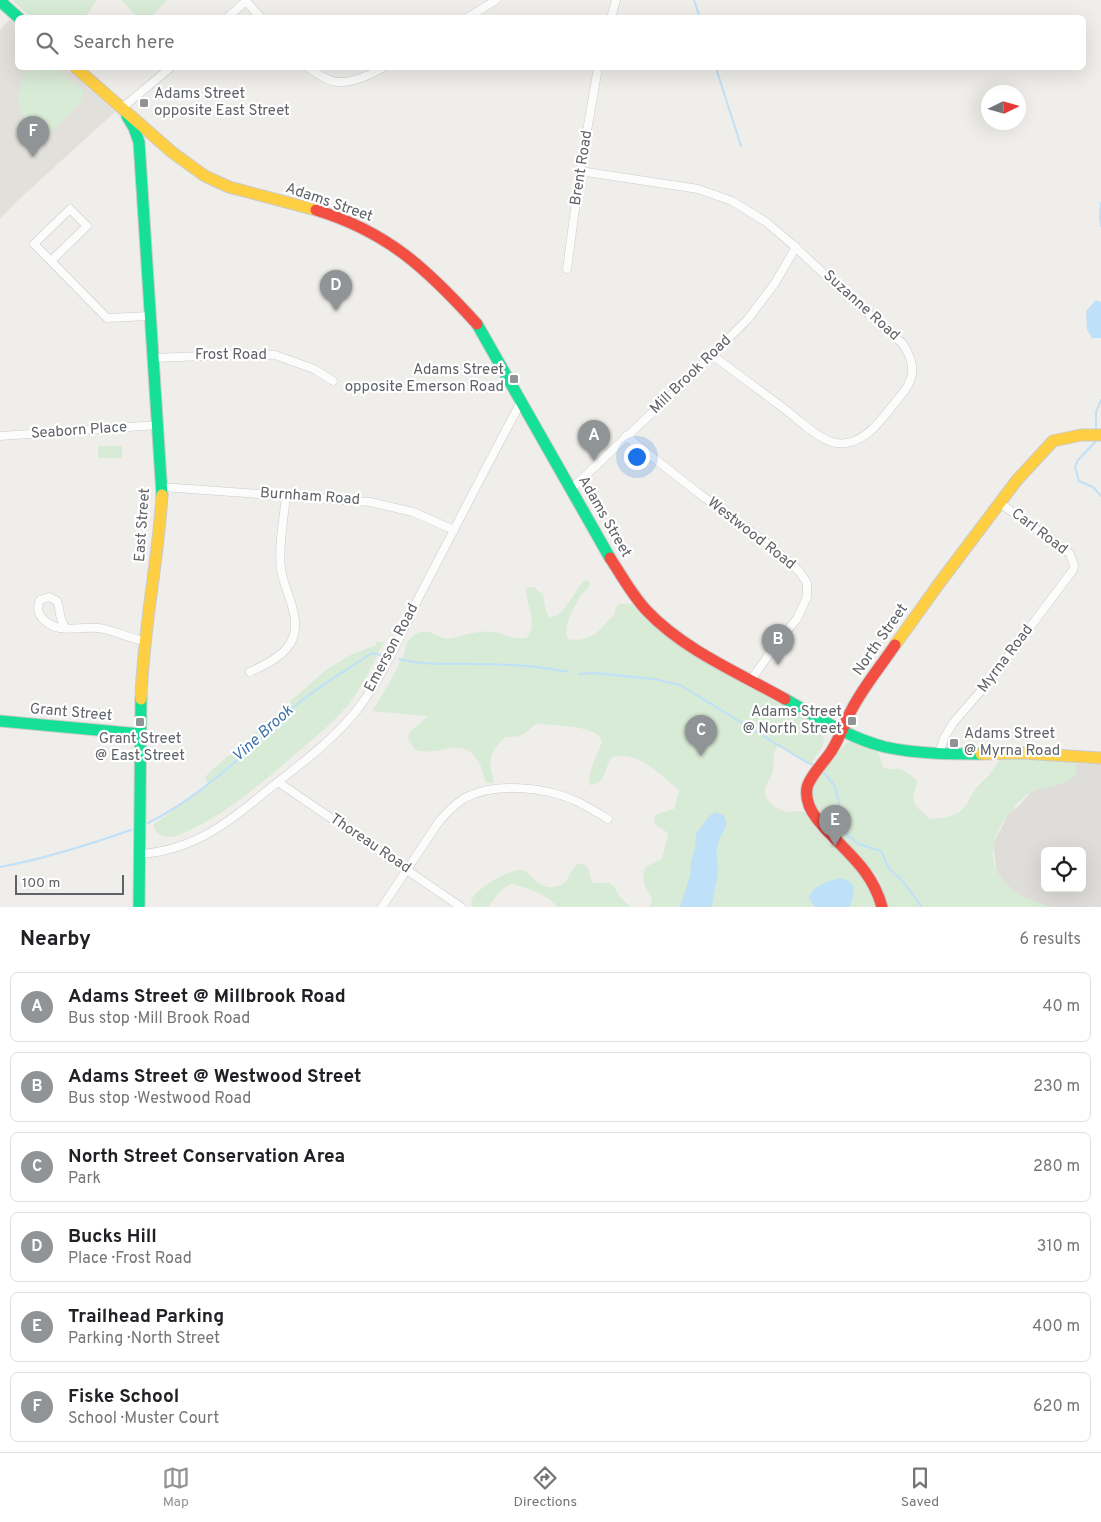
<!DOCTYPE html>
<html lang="en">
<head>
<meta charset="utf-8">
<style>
	body { margin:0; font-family:Overpass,sans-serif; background:#f6f6f6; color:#202124 }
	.controls { position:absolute; right:15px; bottom:15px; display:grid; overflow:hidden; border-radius:8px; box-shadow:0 5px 20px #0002 }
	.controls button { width:45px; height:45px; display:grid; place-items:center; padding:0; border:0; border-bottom:1px solid #e0e0e0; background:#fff; color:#202124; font:25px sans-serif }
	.compass { position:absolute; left:981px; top:85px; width:45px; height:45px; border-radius:50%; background:#fff; box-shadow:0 5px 20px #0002; rotate:85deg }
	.scale { position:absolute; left:15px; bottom:12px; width:109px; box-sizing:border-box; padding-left:5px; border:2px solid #5f6368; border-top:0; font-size:14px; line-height:18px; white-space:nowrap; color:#5f6368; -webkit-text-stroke:4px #fff; paint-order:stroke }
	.you { position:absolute; left:636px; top:456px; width:18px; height:18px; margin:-12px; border:4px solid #fff; border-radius:50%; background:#1a73e8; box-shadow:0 0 0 8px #1a73e833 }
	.badge { display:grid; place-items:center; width:32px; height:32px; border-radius:50%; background:#919496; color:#fff; font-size:16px; font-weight:700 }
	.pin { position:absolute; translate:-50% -41px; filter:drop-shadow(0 1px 2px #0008) }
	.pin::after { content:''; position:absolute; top:26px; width:18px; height:15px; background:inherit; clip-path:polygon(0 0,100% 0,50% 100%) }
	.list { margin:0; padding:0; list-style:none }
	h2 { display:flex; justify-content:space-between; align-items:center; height:65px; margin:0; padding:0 20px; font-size:21px }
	h2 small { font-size:16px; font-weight:400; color:#757577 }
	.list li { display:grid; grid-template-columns:32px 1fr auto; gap:15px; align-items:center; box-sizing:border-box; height:70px; margin:0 10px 10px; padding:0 10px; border:1px solid #e0e0e0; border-radius:8px }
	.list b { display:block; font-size:19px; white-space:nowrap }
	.list p { margin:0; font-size:16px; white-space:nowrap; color:#757577 }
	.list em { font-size:16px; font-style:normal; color:#757577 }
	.icon { flex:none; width:28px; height:28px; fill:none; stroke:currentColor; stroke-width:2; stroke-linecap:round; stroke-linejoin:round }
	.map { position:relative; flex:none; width:1101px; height:907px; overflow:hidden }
	.search { position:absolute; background:#fff; box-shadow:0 5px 20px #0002; left:15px; right:15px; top:15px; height:55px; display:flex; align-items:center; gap:12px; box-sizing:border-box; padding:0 18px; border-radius:8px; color:#757577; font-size:19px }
	.sheet { height:545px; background:#fff }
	nav { display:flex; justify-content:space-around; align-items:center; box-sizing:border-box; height:70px; border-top:1px solid #e0e0e0; background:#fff; font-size:14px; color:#757577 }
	nav a { display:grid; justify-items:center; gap:2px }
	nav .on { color:#919496 }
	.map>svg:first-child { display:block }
</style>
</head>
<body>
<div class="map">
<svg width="1101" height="907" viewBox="0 0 1101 907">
	<rect width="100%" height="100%" fill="#efeeea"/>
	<!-- industrial -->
	<path fill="#dfddda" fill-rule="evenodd" d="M1055,763L1101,764V907H1048L1004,891L996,867L993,844L1010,811L1018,807ZM1045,851H1082V888H1045Z"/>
	<!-- education -->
	<polygon fill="#e2e0da" points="10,19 17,25 18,68 66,68 115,112 17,201 0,219 0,30"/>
	<!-- green -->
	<g fill="#d8ebd6">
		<polygon points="12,0 97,0 85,17 32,18"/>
		<polygon points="122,0 167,0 151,17 138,18"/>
		<path d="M29,68H54L83,90V100L44,140C18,120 10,97 29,68Z"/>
		<rect x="98" y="446" width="24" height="12"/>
		<path d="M584,580L589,581L590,584C588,589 583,592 580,597C574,607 562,627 568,639C585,642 596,635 606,623C608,620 612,617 614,614C616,610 615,607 619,604H632L647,621L778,701L794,712L807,717L809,724C834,737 823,747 810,765L779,745C771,752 775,762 773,771C772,778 766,783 765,790C764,802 778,811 789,812C795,812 800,810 805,812L820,835L857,867L872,889L877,907H650L652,899C646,886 640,882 645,867L662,859L668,833L655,824L654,818L657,814L674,809L679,790C659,774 640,751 612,757C604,767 607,784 590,785C587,771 597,757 601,744C607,725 547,725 536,724C522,735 525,737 506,737C495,745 488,757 491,770C492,775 494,778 493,783L486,782C483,777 483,769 479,763C463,733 439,758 415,750L408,738L410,731L422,722L427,716L372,711C384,693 395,674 404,654C405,650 405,647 407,643C409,639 414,635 418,633C431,627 439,641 451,638C464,636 478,630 492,632C505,633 512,640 526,638C539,625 526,605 526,589L529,587H534L543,595L546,611L549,617C563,619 575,590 584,580Z"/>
		<path d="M376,642H384C373,663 363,686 348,705C332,724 312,740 292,757C256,788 219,820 173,837C163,838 156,834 153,825L208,785L205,777L211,771L326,670L348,656L376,645Z"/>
		<path d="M850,741L875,750L879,754L883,767C889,770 893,769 899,769C905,770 913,777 917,781L913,797L914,803L919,809L930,819L944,818L959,813L967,804L975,789L990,774L999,761L1003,759L1071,761L1075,763L1076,775C1059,789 1041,785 1026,795C1018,802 1012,810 1006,818C986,846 988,871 1016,892C1025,900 1040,903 1051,907H888C885,896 882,881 874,872C858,853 811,816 812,792C813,780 823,772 830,763C837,756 841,746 850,741Z"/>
		<path d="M578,864H583L588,868L591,880L594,883H609L614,886L620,897L631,907H557C549,895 525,887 511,884L501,890L488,907H472C471,903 471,899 474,896C480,887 509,869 521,870C530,870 536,889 554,887C572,884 568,870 578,864Z"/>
	</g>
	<!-- water -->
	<g fill="#bfe0f9">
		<polygon points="1096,300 1101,302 1101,338 1092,338 1087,330 1086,311"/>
		<path d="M715,812L723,815C732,827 720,833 718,844C715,853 718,863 718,872C717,882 713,895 712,907H680L690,876L691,862L695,848L696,834L710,815Z"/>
		<path d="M840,878C858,881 855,893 850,907H815L809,899C812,885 827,882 840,878Z"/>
	</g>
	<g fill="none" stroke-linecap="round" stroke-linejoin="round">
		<!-- stream -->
		<g stroke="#bfe0f9" stroke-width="2">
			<polyline points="694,0 700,18"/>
			<polyline points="716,68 741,146"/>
			<polyline points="1101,203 1100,218 1101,226"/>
			<polyline points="1096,427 1096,412 1101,400"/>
			<polyline points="1096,441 1078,460 1075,467 1079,481 1093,487 1101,496"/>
			<path d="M399,659C425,666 449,663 476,664C507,664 538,666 569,672"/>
			<polyline points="579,674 594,673 653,679 680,685 806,762 814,765"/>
			<polyline points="824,773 835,786 839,804 839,827 858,844 881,851 889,869 901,879 922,907"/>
			<path d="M148,823C185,805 219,776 250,749C267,734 282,716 300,702C322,684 348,669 372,653L381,655"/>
			<path d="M0,867C45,859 88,845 131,830"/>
		</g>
		<defs>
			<g id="street">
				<polyline points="246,1 261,18"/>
				<polyline points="227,18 247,0"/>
				<polyline points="467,18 496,0"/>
				<polyline points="611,18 616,0"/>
				<path d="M309,68C317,74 327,81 337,82C351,83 371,75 382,68"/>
				<polyline points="122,108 170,68"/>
				<path d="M580,171L698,189L732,201L766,222L792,244L839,288L903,344C917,366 915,380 898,399C885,414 872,436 851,442C845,444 836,444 829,441C812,434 797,418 782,407C759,390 735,372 712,355"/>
				<polyline points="51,261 34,244 70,209 87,226 51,261 107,318 150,316"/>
				<polyline points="567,269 580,171 598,68"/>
				<polyline points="154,358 255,354 275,355 314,369 333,381"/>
				<polyline points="0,436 158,425"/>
				<polyline points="626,436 697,492 772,547 799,571 807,583 807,597 797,619 779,640 751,680"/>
				<polyline points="162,487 370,502 413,512 454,530"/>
				<polyline points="571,489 670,396 748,319 775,283 796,247"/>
				<path d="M66,628C57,616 62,613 57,601L49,597L40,600C37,607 37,612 42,618C59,637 82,624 104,629C118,632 131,639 145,641"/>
				<path d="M250,672C278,659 303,646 293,610C290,596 283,584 281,569C278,545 284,519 286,495"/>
				<polyline points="939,754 944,738 953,723 992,678 1073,570 1074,565 1070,554 1000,503"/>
				<polyline points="278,782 461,907"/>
				<path d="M141,854C192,850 226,825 264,793C296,767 331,743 357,710C384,675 400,636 419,597C453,532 486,467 521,402"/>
				<path d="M382,907L438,823C445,814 453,806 463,799C494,781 547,787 578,802C588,807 598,813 608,819"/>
			</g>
			<g id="fast">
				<polyline points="0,1 19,18"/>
				<polyline points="127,116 134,128 139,142 162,495"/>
				<polyline points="477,324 610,558"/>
				<path d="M785,699C817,717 849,738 885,747C917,754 949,754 981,754"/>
				<polyline points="0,721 140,734"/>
				<polyline points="139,907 141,699"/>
			</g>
			<g id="slow">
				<polyline points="76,68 173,153 205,176 229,187 316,210"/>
				<polyline points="895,645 938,585 1017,480 1053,441 1081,435 1101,435"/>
				<path d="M141,699C143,630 158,563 162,495"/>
				<polyline points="981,754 1022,753 1101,758"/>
			</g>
			<g id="jam">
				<path d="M316,210C388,232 427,269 477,324"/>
				<path d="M610,558C622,576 632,595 647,611C684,650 739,673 785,699"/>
				<path d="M882,907C871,866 842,850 817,819C810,810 805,800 807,788C809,777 826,760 832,750C840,737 845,722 852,709C864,686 881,666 895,645"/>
			</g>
		</defs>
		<!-- street casing -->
		<use href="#street" stroke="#cbcccc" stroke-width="9"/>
		<!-- fast casing -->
		<use href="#fast" stroke="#cacacb" stroke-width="13"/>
		<!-- slow casing -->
		<use href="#slow" stroke="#cacacb" stroke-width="13"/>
		<!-- jam casing -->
		<use href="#jam" stroke="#cacacb" stroke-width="13"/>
		<!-- street -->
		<use href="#street" stroke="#fdfcfc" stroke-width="8"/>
		<!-- fast -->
		<use href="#fast" stroke="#16e098" stroke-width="11"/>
		<!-- slow -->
		<use href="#slow" stroke="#ffcf43" stroke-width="11"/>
		<!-- jam -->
		<use href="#jam" stroke="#f24e42" stroke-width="11"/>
	</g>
	<!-- markers -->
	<g fill="#919496" stroke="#fff" stroke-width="2">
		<rect x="139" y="98" width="10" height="10" rx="2.5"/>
		<rect x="509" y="374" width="10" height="10" rx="2.5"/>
		<rect x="847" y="716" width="10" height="10" rx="2.5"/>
		<rect x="135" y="717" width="10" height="10" rx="2.5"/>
		<rect x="949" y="738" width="10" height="10" rx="2.5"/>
	</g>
	<g text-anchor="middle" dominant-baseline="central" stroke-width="4.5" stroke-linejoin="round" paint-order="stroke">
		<!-- poi labels -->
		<g font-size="15" fill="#5f6368" stroke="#fff" text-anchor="start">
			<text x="154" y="94">Adams Street<tspan x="154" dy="17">opposite East Street</tspan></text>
			<text x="504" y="370" text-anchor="end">Adams Street<tspan x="504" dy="17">opposite Emerson Road</tspan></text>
			<text x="842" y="712" text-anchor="end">Adams Street<tspan x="842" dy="17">@ North Street</tspan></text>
			<text x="964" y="734">Adams Street<tspan x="964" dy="17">@ Myrna Road</tspan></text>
			<text x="140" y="739" text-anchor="middle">Grant Street<tspan x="140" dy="17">@ East Street</tspan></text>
		</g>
		<!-- street labels -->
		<g font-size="15" fill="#5f6368" stroke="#fff">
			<text transform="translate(582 168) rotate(-81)">Brent Road</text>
			<text transform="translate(329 203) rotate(19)">Adams Street</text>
			<text transform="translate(861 306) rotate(42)">Suzanne Road</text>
			<text x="231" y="355">Frost Road</text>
			<text transform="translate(691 375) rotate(-44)">Mill Brook Road</text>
			<text transform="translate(79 431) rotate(-4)">Seaborn Place</text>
			<text transform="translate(310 497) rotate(4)">Burnham Road</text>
			<text transform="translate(604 517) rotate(60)">Adams Street</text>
			<text transform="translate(143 525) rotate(-86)">East Street</text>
			<text transform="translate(1039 532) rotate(37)">Carl Road</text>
			<text transform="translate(751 534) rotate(38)">Westwood Road</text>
			<text transform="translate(881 640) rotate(-55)">North Street</text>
			<text transform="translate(392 648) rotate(-62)">Emerson Road</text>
			<text transform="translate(1006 659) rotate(-53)">Myrna Road</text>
			<text transform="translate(71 713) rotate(5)">Grant Street</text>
			<text transform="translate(370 844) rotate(34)">Thoreau Road</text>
		</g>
		<!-- water labels -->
		<g font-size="16" font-style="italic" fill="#4174aa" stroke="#fff">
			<text transform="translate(263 734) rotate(-42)">Vine Brook</text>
		</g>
	</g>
</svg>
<div class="controls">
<button><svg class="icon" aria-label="locate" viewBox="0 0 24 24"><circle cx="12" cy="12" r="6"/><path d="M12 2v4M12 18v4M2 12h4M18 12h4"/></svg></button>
</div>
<svg class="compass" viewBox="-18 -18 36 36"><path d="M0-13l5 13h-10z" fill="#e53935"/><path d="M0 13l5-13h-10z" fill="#757577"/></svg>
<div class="scale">100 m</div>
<div class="you"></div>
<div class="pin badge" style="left:594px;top:461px">A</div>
<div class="pin badge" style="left:778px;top:665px">B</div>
<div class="pin badge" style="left:701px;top:756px">C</div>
<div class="pin badge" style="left:336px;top:311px">D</div>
<div class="pin badge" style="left:835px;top:846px">E</div>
<div class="pin badge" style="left:33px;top:157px">F</div>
<div class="search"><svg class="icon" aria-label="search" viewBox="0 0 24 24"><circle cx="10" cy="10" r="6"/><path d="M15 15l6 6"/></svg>Search here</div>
</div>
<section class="sheet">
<h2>Nearby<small>6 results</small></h2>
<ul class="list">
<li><span class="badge">A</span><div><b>Adams Street @ Millbrook Road</b><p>Bus stop · Mill Brook Road</p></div><em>40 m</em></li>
<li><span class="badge">B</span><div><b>Adams Street @ Westwood Street</b><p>Bus stop · Westwood Road</p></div><em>230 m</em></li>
<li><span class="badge">C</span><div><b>North Street Conservation Area</b><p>Park</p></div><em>280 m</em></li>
<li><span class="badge">D</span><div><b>Bucks Hill</b><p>Place · Frost Road</p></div><em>310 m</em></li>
<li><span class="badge">E</span><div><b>Trailhead Parking</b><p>Parking · North Street</p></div><em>400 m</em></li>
<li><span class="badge">F</span><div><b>Fiske School</b><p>School · Muster Court</p></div><em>620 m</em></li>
</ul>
</section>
<nav>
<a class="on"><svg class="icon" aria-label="map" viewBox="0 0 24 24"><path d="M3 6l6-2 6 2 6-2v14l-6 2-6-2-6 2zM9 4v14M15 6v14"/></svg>Map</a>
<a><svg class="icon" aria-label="directions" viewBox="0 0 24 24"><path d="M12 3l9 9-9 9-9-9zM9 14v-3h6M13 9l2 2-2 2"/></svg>Directions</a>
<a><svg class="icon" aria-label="saved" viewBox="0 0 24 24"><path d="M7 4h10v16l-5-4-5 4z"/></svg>Saved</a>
</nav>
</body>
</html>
